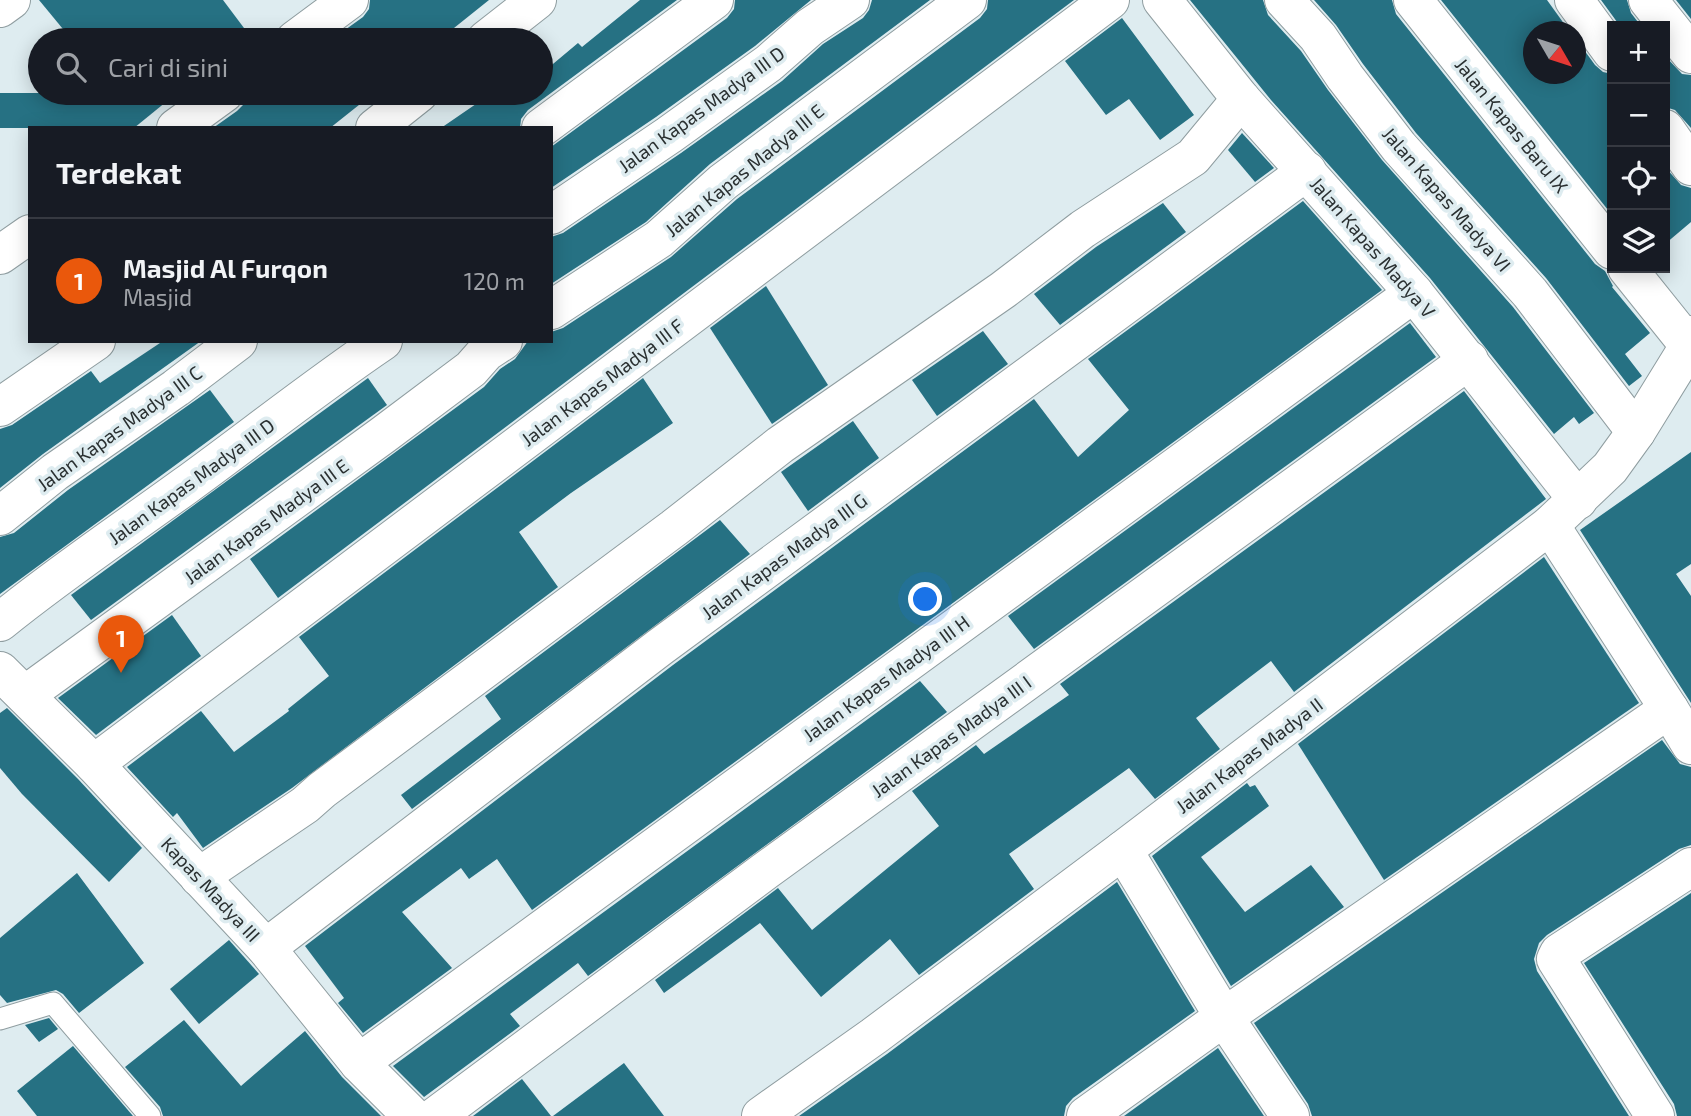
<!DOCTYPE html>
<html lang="id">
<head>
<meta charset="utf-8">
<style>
	body { margin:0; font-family:"Exo 2",sans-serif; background:#20242c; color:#f1f3f6 }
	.controls { position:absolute; right:21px; top:21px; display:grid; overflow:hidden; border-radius:0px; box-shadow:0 4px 18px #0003 }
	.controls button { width:63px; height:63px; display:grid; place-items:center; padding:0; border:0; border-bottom:2px solid #363941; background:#171b24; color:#f1f3f6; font:35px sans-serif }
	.compass { position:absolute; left:1523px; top:21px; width:63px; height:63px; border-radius:50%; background:#171b24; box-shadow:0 4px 18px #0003; rotate:129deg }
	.you { position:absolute; left:926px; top:600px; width:24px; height:24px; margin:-18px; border:5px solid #fff; border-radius:50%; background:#1a73e8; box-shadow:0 0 0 10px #1a73e833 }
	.badge { display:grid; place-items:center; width:46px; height:46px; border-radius:50%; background:#ea580c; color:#fff; font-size:23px; font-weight:700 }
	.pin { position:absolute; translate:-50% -58px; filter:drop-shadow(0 2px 4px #0008) }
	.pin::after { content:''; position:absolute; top:37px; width:24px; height:21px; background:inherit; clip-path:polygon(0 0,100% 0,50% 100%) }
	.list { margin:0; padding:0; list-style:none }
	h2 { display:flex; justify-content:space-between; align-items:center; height:91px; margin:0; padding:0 28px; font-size:30px }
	h2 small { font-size:23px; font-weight:400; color:#9ea1a6 }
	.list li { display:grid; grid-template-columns:46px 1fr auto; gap:21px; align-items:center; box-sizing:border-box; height:126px; padding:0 28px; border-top:2px solid #363941 }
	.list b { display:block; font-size:26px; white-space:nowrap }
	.list p { margin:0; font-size:23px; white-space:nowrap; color:#9ea1a6 }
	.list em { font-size:23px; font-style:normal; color:#9ea1a6 }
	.icon { flex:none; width:38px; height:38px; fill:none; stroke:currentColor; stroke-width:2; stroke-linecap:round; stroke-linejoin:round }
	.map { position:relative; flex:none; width:1691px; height:1116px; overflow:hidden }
	.search { position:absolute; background:#171b24; box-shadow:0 4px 18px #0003; left:28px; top:28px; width:525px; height:77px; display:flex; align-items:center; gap:18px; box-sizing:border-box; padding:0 24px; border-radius:38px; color:#9ea1a6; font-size:26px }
	.panel { position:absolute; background:#171b24; box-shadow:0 4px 18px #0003; left:28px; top:126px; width:525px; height:217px; border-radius:0px }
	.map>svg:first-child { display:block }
</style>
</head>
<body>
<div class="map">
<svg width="1691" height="1116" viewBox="0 0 1691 1116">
	<rect width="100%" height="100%" fill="#deecf0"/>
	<!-- building -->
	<g fill="#267183">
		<polygon points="39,0 223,0 253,40 72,40"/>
		<polygon points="370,0 489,0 439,40 331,40 363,17 369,9"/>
		<polygon points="640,0 677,0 528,110 521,119 520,128 441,128 492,93 541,93 541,74 578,43 582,47"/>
		<polygon points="735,0 811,0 755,46 656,117 551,188 551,147 727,18 734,9"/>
		<polygon points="872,0 930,0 710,164 646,222 551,284 551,237 563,233 681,153 782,81 823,44 863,18 869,10"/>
		<polygon points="988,0 1074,0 278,598 250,559 484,387 500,369 515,359 528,341 551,341 551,332 563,328 671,257 737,199 980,18 987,9"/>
		<polygon points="1190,0 1263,0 1268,15 1301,51 1328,90 1382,160 1513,307 1594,413 1579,424 1574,417 1554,434 1430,278 1271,100"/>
		<polygon points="1314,0 1392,0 1396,14 1595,264 1605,271 1613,286 1612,287 1650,333 1625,354 1642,376 1629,386 1546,278 1416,133 1363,64 1336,25"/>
		<polygon points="1441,0 1547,0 1570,32 1534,32 1534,74 1576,74 1576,39 1595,65 1603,72 1612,74 1612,215"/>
		<polygon points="1601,0 1627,0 1631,13 1641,26 1620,26"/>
		<polygon points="1676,0 1691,0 1691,19"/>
		<polygon points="1122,18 1194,115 1160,140 1129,99 1106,115 1065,61"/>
		<polygon points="1665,56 1682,74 1691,75 1691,128 1675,110 1665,107"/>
		<polygon points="0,93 177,93 134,128 0,128"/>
		<polygon points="255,93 374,93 330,128 213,128 237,111"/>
		<polygon points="1242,133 1274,168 1255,182 1228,150"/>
		<polygon points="1665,167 1681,185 1691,188 1691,222 1665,244"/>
		<polygon points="1303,201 1382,290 532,910 497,859 469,879 461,868 402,912 452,968 363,1033 338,1003 344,998 305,946 673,665 1034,399 1078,457 1129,410 1088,359"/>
		<polygon points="1163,203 1186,232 1060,325 1034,294 1096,247"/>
		<polygon points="766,286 828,385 772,424 710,328"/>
		<polygon points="1410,323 1436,357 1034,649 1008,616"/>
		<polygon points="983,331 1008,364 937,416 912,380"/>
		<polygon points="163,341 201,341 43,454 0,488 0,429 12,425 91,371 100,383"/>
		<polygon points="368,378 387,405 91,620 71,595"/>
		<polygon points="643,378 673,423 571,493 519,532 558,587 292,788 203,848 177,813 173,817 127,767 201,711 234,752 289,711 288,709 329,676 299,637"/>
		<polygon points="210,390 234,422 0,594 0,537 14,533 68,490"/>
		<polygon points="1464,391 1546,499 1294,692 1271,661 1196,718 1220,749 1155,799 1129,768 1009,854 1034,889 919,975 890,939 821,997 760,923 664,993 655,980 778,888 812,930 939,826 912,791 976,745 984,754 1069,695 1060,684"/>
		<polygon points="853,421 879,458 808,511 781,472"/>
		<polygon points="1691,452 1691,564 1676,574 1691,596 1691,703 1580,530"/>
		<polygon points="720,520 750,554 412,809 401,795 501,719 485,696"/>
		<polygon points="1544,557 1639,703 1384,880 1298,744"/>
		<polygon points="172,615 201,656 96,735 58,698"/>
		<polygon points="920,681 947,712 588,976 578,963 510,1014 520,1026 424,1097 393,1066"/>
		<polygon points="7,708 78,779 142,848 109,882 22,794 0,768 0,713"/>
		<polygon points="1662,740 1680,764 1691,767 1691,845 1679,849 1547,935 1539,943 1534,959 1537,971 1629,1116 1312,1116 1308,1104 1254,1023"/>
		<polygon points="1247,783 1250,787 1255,785 1269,806 1201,857 1245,912 1311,865 1344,907 1231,986 1152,856"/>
		<polygon points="77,873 144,963 79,1013 63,994 56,990 7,1003 0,995 0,938"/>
		<polygon points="1117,882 1195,1011 1073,1098 1066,1106 1064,1116 799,1116 887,1054"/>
		<polygon points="1691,893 1691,1116 1677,1116 1674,1104 1584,963"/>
		<polygon points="229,940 259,974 199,1024 170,989"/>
		<polygon points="49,1018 58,1029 39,1042 25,1025"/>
		<polygon points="184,1020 241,1086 305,1031 342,1077 381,1116 163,1116 160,1107 125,1067"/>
		<polygon points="73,1046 133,1116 37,1116 17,1091"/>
		<polygon points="1218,1048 1264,1116 1124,1116"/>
		<polygon points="624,1063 664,1116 553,1116"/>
		<polygon points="522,1079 551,1116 473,1116"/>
	</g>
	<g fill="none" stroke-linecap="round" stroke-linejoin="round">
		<defs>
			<polyline id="lane" points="0,1019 53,1003 150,1116"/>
			<g id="street">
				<polyline points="1162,0 1241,99 1414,293 1578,500"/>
				<polyline points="1284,0 1318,37 1345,77 1399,147 1530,293 1636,432"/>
				<polyline points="1413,0 1612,250"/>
				<polyline points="1574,0 1612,52"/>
				<polyline points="1648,0 1691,54"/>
				<polyline points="0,8 11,0"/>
				<polyline points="295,40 349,0"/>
				<polyline points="486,40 537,0"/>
				<polyline points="176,128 224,93"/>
				<polyline points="375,128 419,93"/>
				<polyline points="541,128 714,0"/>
				<polyline points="1665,129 1691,166"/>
				<polyline points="551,215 669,135 769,63 810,27 850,0"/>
				<polyline points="0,255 30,234"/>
				<polyline points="1627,268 1691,348"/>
				<polyline points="551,310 659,239 723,182 967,0"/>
				<polyline points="0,407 96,341"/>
				<polyline points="0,516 55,472 176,388 238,341"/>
				<path d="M0,622C59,574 123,531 185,486C251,438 315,387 383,341"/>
				<polyline points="0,671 94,764 266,948 359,1063 412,1116"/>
				<polyline points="25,695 383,435 471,369 486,352 503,341"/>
				<polyline points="1669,709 1691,745"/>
				<polyline points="94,764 1110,0"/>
				<polyline points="1123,850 1224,1017 1290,1116"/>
				<polyline points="199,877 305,805 322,790 674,528 780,445 1003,290 1083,229 1193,157 1241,99"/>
				<polyline points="266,948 660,647 1307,171"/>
				<polyline points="359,1063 1414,293"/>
				<polyline points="436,1116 765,871 1469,360"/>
				<polyline points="761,1116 874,1036 1123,850 1550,525 1610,468 1636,432 1689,346 1691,335"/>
				<polyline points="1086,1116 1224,1017 1669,709 1550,525"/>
				<polyline points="1655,1116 1556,959 1559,953 1691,867"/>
			</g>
		</defs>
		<!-- lane casing -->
		<use href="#lane" stroke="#8f9da0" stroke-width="23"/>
		<!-- street casing -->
		<use href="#street" stroke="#8f9da0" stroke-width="40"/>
		<!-- lane -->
		<use href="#lane" stroke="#fff" stroke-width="21"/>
		<!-- street -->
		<use href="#street" stroke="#fff" stroke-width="38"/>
	</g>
	<g text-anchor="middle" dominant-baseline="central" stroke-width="7" stroke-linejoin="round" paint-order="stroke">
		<!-- street labels -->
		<g font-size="19" fill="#2a3031" stroke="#deecf0">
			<text transform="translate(701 109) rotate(-36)">Jalan Kapas Madya III D</text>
			<text transform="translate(1512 125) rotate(51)">Jalan Kapas Baru IX</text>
			<text transform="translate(744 170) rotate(-39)">Jalan Kapas Madya III E</text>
			<text transform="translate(1447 199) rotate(49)">Jalan Kapas Madya VI</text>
			<text transform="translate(1373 247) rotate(49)">Jalan Kapas Madya V</text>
			<text transform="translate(602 382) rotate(-37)">Jalan Kapas Madya III F</text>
			<text transform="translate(119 428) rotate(-36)">Jalan Kapas Madya III C</text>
			<text transform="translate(191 481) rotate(-36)">Jalan Kapas Madya III D</text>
			<text transform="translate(266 521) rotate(-36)">Jalan Kapas Madya III E</text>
			<text transform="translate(784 556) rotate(-36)">Jalan Kapas Madya III G</text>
			<text transform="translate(886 678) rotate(-36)">Jalan Kapas Madya III H</text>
			<text transform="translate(951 736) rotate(-36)">Jalan Kapas Madya III I</text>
			<text transform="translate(1249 755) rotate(-37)">Jalan Kapas Madya II</text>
			<text transform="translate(211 889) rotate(47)">Kapas Madya III</text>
		</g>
	</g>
</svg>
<div class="controls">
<button>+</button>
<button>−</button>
<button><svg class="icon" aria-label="locate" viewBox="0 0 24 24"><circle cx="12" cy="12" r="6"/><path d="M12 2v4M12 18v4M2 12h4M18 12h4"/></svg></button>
<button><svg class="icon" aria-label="layers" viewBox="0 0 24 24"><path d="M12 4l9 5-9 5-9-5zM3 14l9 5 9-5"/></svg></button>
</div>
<svg class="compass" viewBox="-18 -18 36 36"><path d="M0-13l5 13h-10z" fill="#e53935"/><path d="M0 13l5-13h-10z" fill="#9ea1a6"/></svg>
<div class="you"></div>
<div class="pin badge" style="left:121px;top:673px">1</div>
<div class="search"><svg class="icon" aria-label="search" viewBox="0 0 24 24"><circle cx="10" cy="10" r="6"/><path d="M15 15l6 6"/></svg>Cari di sini</div>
<section class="panel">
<h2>Terdekat<small></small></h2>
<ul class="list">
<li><span class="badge">1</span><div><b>Masjid Al Furqon</b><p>Masjid</p></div><em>120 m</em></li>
</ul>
</section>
</div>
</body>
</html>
